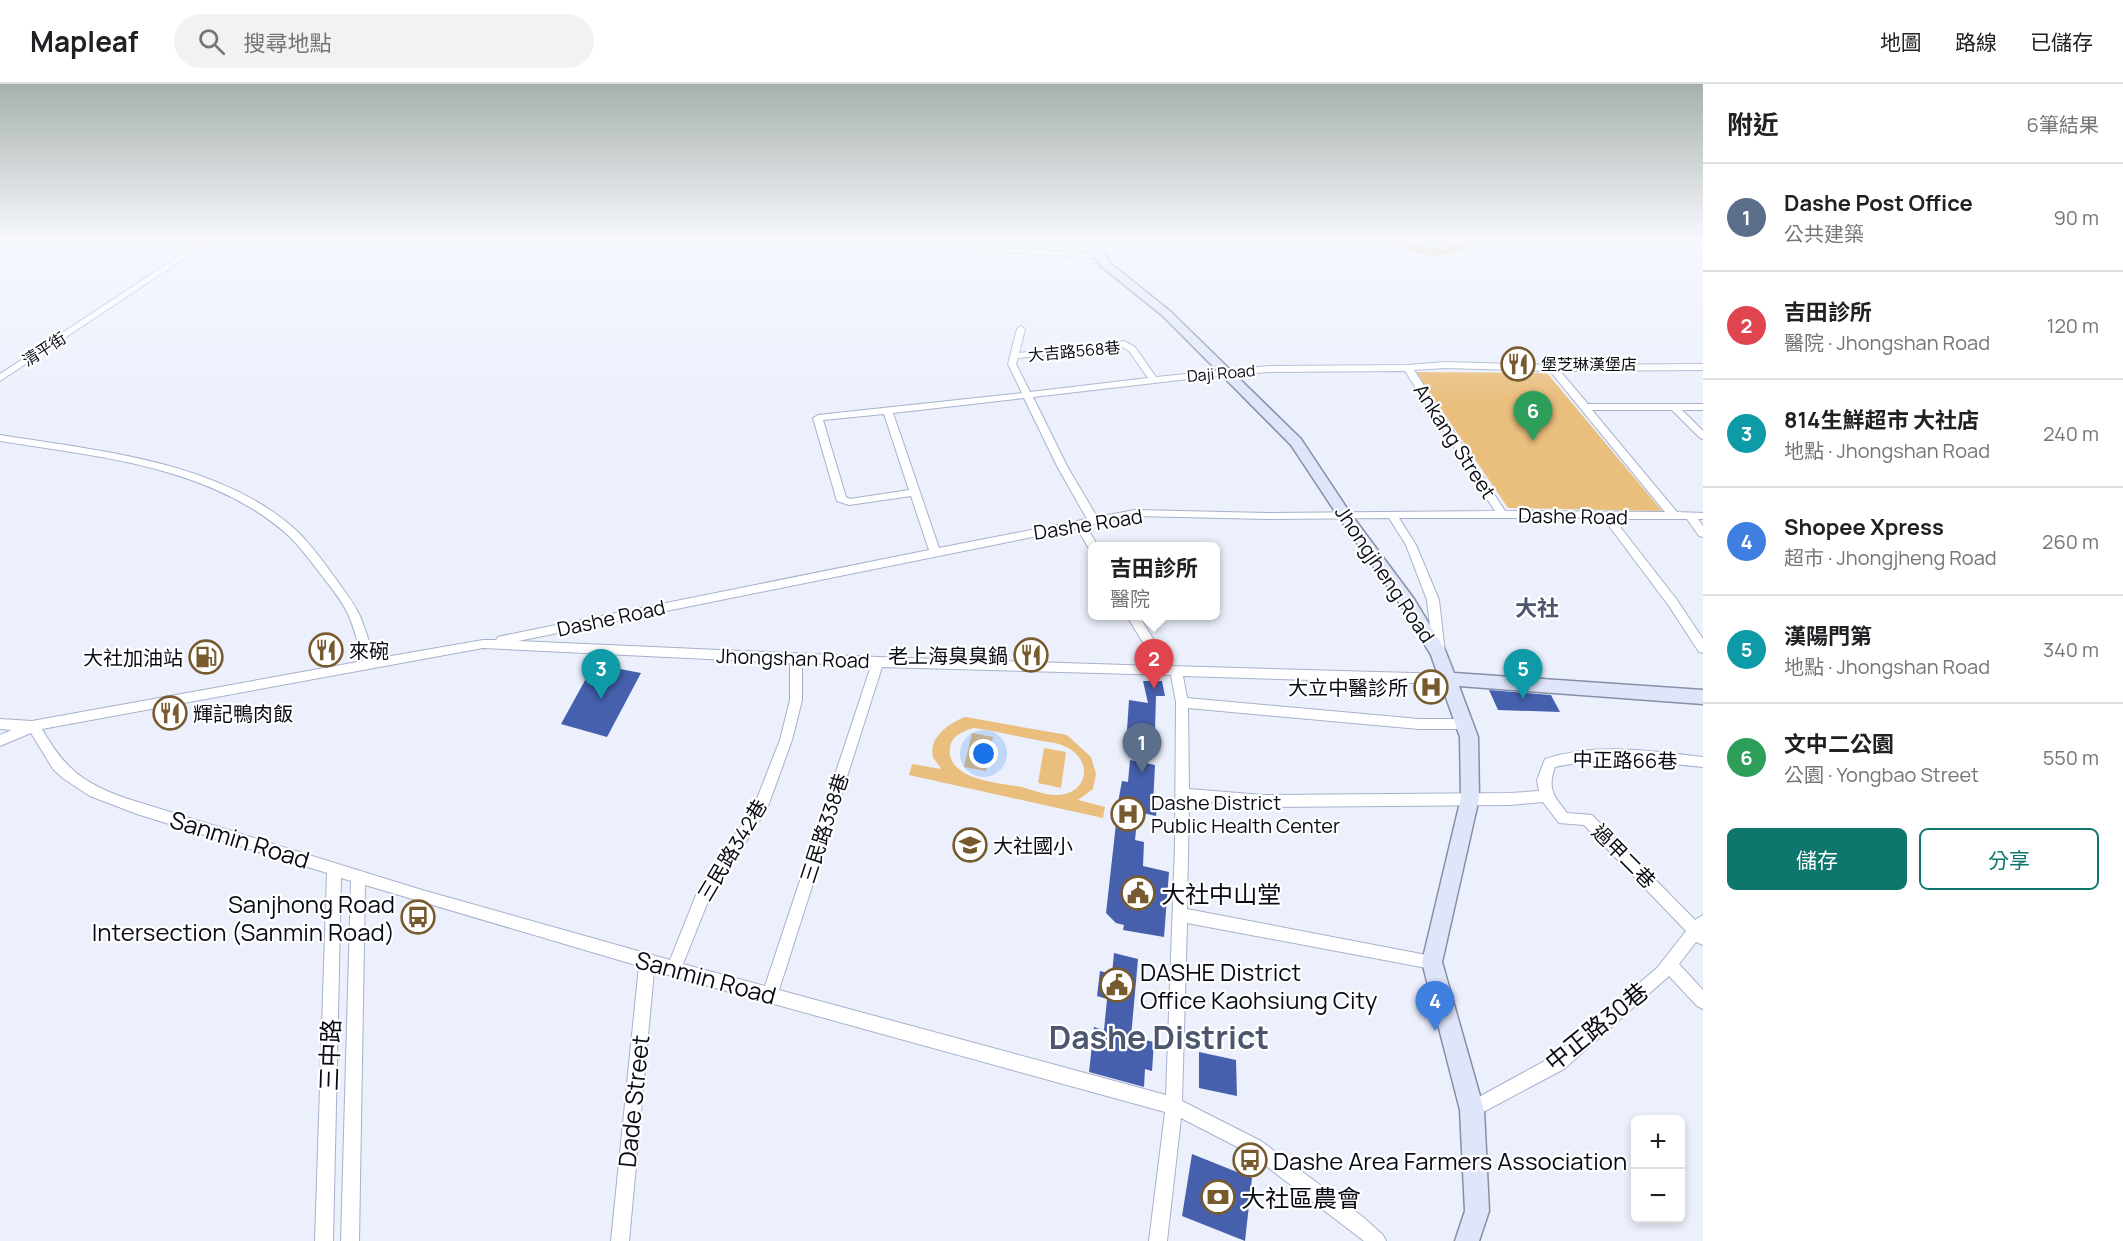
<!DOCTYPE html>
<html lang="zh-TW">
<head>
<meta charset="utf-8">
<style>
	body { margin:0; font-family:Manrope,"Noto Sans TC",sans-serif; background:#f2f2f2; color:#202124 }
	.controls { position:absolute; right:18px; bottom:18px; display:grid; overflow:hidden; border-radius:9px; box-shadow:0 3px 9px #0003 }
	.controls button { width:54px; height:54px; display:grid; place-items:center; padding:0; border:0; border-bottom:2px solid #e0e0e0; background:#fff; color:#202124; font:30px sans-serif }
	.you { position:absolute; left:984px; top:670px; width:21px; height:21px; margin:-15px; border:4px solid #fff; border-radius:50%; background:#1a73e8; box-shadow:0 0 0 9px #1a73e833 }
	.badge { display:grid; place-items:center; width:39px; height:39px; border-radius:50%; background:#0f766e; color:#fff; font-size:20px; font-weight:700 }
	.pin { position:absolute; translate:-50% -50px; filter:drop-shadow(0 2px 3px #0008) }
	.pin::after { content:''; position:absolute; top:32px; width:21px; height:18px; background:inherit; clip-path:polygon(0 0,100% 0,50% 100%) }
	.popup { position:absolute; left:1088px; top:458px; width:132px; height:78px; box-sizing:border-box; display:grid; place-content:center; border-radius:9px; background:#fff; filter:drop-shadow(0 2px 4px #0005); font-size:20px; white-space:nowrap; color:#757577 }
	.popup b { font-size:22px; color:#202124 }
	.popup::after { content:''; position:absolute; left:50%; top:100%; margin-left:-12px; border:12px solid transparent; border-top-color:#fff }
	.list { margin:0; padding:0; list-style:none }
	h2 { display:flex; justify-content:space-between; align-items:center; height:78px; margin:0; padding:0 24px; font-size:26px }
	h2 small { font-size:20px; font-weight:400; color:#757577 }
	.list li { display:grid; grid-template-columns:39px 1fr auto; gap:18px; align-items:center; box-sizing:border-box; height:108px; padding:0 24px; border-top:2px solid #e0e0e0 }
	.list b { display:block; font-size:22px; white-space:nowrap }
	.list p { margin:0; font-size:20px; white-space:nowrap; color:#757577 }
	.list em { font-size:20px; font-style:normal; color:#757577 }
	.actions { display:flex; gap:12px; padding:18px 24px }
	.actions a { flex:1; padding:14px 0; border:2px solid #0f766e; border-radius:9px; text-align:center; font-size:21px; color:#0f766e }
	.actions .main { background:#0f766e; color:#fff }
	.icon { flex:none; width:33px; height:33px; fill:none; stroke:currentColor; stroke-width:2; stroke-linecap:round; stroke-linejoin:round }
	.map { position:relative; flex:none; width:1703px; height:1157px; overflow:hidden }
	header { display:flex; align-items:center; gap:36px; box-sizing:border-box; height:84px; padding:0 30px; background:#fff; border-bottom:2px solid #e0e0e0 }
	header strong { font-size:28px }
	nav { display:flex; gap:33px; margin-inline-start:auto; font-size:21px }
	.search { width:420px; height:54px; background:#f2f2f2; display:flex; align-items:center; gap:15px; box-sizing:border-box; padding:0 21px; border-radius:33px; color:#757577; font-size:22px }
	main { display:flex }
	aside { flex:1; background:#fff }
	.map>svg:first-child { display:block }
</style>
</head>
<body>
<header>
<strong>Mapleaf</strong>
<div class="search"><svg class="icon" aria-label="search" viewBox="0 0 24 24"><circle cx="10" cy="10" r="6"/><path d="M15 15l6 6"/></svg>搜尋地點</div>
<nav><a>地圖</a><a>路線</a><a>已儲存</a></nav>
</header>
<main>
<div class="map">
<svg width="1703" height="1157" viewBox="0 0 1703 1157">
	<rect width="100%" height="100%" fill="#ebf0fc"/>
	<!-- green -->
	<g fill="#eabe7c" fill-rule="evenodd">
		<polygon points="1416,288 1547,289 1662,427 1508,424"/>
		<path d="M965,633L1067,651L1091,673L1096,690L1093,705L1078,716L1105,723L1103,734L909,691L912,680L941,685C939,681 935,677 933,673C928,653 950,639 965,633ZM974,644C995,647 1016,652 1037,656C1046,658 1056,658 1064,662C1092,673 1091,709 1058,711C1047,712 1033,706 1022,703C1000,699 945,696 950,663C952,651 964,647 974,644Z"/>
		<polygon points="972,649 993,653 986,687 964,683"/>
		<polygon points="1044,664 1066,668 1061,704 1038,699"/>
	</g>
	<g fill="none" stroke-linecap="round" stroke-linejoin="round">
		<!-- river -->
		<path fill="#e5ac50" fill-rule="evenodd" d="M1398,156C1410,156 1417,163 1430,164C1446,164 1460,156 1477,156C1459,175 1414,178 1398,156Z"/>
	</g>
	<!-- building -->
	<g fill="#4660ae">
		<polygon points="334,560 333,576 316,579 316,570 320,562"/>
		<polygon points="594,580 641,589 607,653 561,640"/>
		<polygon points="1143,597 1162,597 1165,612 1156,612 1155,646 1150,645 1150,650 1127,646 1129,616 1148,619"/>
		<polygon points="1489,606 1551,611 1560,628 1498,626"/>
		<polygon points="1130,676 1155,681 1153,721 1157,722 1156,732 1138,728 1135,756 1144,758 1143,782 1169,788 1164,853 1123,846 1124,841 1116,839 1106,829 1119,713 1122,697 1128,698"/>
		<polygon points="1114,869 1138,875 1131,953 1154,958 1152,987 1145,985 1144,1003 1089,988 1094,943 1104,946 1107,915 1097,912 1100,887 1112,890"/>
		<polygon points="1199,968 1236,976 1237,1012 1199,1004"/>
		<polygon points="1192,1070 1252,1094 1245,1157 1182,1132"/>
	</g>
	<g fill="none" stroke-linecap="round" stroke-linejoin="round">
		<defs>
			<g id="minor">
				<polygon points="10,156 0,162 1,156"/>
				<polygon points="179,156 212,156 0,297 0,290 197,160"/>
				<polygon points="934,156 942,156 943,160 1099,170 1103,172 1099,174 940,164 937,164"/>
				<path d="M1021,242L1025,245L1019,269L1124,257L1135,263L1156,293L1269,282L1408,281L1445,278L1553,281L1703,280V286L1560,287L1588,320H1703V326H1682L1703,347V355L1700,354L1672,326H1592L1677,428L1703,429V435H1698L1703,442V453L1699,452L1687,435H1614L1677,516L1703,555V569L1699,568L1669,522L1603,434H1399L1416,461L1439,516L1445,569L1439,574L1433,569L1427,516L1406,461L1389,434L1267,435L1135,432L1086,442L1098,462H1092V466L1089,465L1077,444L518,557L878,573L1157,582L1127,532H1139L1170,582L1448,590L1452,592L1454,595L1452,598L1448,600L1183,592L1187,614L1419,635H1464L1468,636L1470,640L1468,644L1464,645H1419L1188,624L1189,705L1263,711L1510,709L1539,707L1537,696L1545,675C1595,658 1652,667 1703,673V683C1654,678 1604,672 1555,683C1547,706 1554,712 1567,729L1592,731L1695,836L1703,831V861L1696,858L1679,880L1703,906V925L1697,922L1669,892L1564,985L1472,1034L1466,1032L1464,1026L1466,1020L1552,973L1657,884L1686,847L1584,741L1559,739L1543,718L1510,721L1263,723L1189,716L1187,825L1437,873L1440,878L1437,883L1432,885L1187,839L1182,1017L1261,1057L1363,1133L1383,1151L1386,1157H1364L1249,1069L1181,1034L1167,1157H1149L1165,1028L654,887L629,1157H611L639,882L365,801L359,1157H341L351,797L341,794L333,1157H315L327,789L137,730L90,712L64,695L53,685L31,649L0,662V651L12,646L0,645V635L32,637L363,577C358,561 355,545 348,530C341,515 329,501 319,488C310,476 301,464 290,453C213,382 99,373 0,357V351C99,367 222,377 298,448C311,461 322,476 333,491C342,504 353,517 360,532C366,546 370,561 374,575L483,556H496L498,553L502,552L929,466L911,412L849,421L837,417L813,334L818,331L1022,309L1008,280L1017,245ZM1122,263L1129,267L1148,294L1030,308L1016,280L1018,274ZM1445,284L1550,287L1665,428L1505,427L1414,286ZM1405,287L1495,427L1267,429L1135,426L1097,433L1067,382L1033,313L1223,291L1269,288ZM1024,314L1057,382L1087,435L939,464L893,329ZM884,330L909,406L850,415L846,413L823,336ZM483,564L790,579V616L780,656L754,722L698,806L670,876L422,806L125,714C83,699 64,684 42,645ZM802,579L871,582L765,902L683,880L709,815L767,725L792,656L802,616ZM882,583L1171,591L1176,618L1175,761L1166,1011L779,906Z"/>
			</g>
			<polygon id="major" points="1087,156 1097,156 1110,179 1171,228 1301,355 1350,429 1414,515 1445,566 1454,589 1703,606 1703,620 1459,602 1478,653 1479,714 1442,878 1484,1026 1489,1127 1479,1157 1455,1157 1465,1127 1460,1026 1422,878 1461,714 1460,653 1431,571 1402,523 1340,435 1291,361 1163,232 1102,183 1094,172"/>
		</defs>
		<!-- minor casing -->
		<use href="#minor" stroke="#a6b1cd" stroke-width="2"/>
		<!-- major casing -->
		<use href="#major" stroke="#858fa8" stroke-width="3"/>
		<!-- minor -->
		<use href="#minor" fill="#fff" fill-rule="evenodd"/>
		<!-- major -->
		<use href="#major" fill="#dfe6fa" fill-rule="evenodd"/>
	</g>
	<!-- sky -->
	<linearGradient id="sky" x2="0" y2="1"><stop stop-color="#a7b1ab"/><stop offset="0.49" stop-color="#f6f8fe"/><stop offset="1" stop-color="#f6f8fe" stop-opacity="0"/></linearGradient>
	<rect width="1703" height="318" fill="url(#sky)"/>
	<!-- icons -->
	<defs>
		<symbol id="restaurant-ring" viewBox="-11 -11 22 22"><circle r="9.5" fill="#fff" stroke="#775b2e" stroke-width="1.5"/><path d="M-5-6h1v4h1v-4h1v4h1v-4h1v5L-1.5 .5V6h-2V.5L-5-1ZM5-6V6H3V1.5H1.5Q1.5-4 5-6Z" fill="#775b2e"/></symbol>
		<symbol id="fuel-ring" viewBox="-11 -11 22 22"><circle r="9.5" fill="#fff" stroke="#775b2e" stroke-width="1.5"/><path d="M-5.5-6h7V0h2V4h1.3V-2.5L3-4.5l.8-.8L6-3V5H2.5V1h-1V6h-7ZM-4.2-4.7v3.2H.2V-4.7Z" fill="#775b2e"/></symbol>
		<symbol id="hospital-ring" viewBox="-11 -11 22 22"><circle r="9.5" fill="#fff" stroke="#775b2e" stroke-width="1.5"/><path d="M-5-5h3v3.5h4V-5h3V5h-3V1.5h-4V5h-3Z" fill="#775b2e"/></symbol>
		<symbol id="school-ring" viewBox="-11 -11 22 22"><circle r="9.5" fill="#fff" stroke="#775b2e" stroke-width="1.5"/><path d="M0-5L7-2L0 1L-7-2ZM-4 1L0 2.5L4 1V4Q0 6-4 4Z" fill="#775b2e"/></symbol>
		<symbol id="civic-ring" viewBox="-11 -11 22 22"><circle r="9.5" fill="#fff" stroke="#775b2e" stroke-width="1.5"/><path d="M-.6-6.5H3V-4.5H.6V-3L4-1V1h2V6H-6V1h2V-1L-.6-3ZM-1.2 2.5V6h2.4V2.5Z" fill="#775b2e"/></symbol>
		<symbol id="bus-ring" viewBox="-11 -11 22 22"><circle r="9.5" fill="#fff" stroke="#775b2e" stroke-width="1.5"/><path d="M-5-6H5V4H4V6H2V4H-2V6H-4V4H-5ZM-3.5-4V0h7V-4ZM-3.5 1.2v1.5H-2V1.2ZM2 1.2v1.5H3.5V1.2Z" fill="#775b2e"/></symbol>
		<symbol id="bank-ring" viewBox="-11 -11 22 22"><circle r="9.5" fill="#fff" stroke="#775b2e" stroke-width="1.5"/><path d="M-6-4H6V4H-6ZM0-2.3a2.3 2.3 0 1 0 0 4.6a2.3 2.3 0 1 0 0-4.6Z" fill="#775b2e"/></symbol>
	</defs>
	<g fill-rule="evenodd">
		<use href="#restaurant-ring" x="1499" y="261" width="38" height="38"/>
		<use href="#restaurant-ring" x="307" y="547" width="38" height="38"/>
		<use href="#restaurant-ring" x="1012" y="552" width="38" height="38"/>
		<use href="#fuel-ring" x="187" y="554" width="38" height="38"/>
		<use href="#hospital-ring" x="1412" y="584" width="38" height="38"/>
		<use href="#restaurant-ring" x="151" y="610" width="38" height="38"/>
		<use href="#hospital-ring" x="1109" y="711" width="38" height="38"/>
		<use href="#school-ring" x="951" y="742" width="38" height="38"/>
		<use href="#civic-ring" x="1119" y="790" width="38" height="38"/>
		<use href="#bus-ring" x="399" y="814" width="38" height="38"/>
		<use href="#civic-ring" x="1098" y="882" width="38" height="38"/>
		<use href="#bus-ring" x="1231" y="1057" width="38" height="38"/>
		<use href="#bank-ring" x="1199" y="1094" width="38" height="38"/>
	</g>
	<g text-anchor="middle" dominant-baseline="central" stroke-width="4.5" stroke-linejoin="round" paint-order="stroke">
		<!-- far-street labels -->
		<g font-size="16" fill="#080b15" stroke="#fff">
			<text transform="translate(44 265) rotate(-33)">清平街</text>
			<text transform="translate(1074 267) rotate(-5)">大吉路568巷</text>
			<text transform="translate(1221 289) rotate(-5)">Daji Road</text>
		</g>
		<!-- far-poi labels -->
		<g font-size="16" fill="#080b15" stroke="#fff" text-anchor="start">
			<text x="1541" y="280">堡芝琳漢堡店</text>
		</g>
		<!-- street labels -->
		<g font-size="20" fill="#080b15" stroke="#fff">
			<text transform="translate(1455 357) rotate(57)">Ankang Street</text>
			<text transform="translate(1573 432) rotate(1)">Dashe Road</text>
			<text transform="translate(1088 440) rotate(-9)">Dashe Road</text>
			<text transform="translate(1385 490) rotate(56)">Jhongjheng Road</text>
			<text transform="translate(611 534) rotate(-12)">Dashe Road</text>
			<text transform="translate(793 574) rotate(2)">Jhongshan Road</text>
			<text transform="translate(1625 676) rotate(1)">中正路66巷</text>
			<text transform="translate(824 744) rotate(-72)">三民路338巷</text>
			<text transform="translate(732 766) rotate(-59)">三民路342巷</text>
			<text transform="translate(1624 772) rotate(45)">過甲二巷</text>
		</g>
		<!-- poi labels -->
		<g font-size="20" fill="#080b15" stroke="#fff" text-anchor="start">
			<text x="349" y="566">來碗</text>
			<text x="1008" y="571" text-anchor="end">老上海臭臭鍋</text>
			<text x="183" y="573" text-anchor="end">大社加油站</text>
			<text x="1408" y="603" text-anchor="end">大立中醫診所</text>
			<text x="193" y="629">輝記鴨肉飯</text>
			<text x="1151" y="718">Dashe District<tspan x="1151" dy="23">Public Health Center</tspan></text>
			<text x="993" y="761">大社國小</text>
		</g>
		<!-- quarter labels -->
		<g font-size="22" font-weight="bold" fill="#4c566e" stroke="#fff">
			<text x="1537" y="524">大社</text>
		</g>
		<!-- near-street labels -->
		<g font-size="24" fill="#080b15" stroke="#fff">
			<text transform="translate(240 755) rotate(17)">Sanmin Road</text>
			<text transform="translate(706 893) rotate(15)">Sanmin Road</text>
			<text transform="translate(1596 942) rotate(-39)">中正路30巷</text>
			<text transform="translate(329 971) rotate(-88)">三中路</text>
			<text transform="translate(633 1017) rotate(-84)">Dade Street</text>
		</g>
		<!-- near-poi labels -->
		<g font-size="24" fill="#080b15" stroke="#fff" text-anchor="start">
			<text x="1161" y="809">大社中山堂</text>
			<text x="395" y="819" text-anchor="end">Sanjhong Road<tspan x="395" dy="28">Intersection (Sanmin Road)</tspan></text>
			<text x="1140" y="887">DASHE District<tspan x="1140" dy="28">Office Kaohsiung City</tspan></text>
			<text x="1273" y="1076">Dashe Area Farmers Association</text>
			<text x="1241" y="1113">大社區農會</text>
		</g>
		<!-- near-district labels -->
		<g font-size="32" font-weight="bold" fill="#4c566e" stroke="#fff">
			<text x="1159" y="953">Dashe District</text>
		</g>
	</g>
</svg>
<div class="controls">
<button>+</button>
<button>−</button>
</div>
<div class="you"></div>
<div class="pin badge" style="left:1142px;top:689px;background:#5c6f8a">1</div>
<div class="pin badge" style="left:1154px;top:605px;background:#e0444e">2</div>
<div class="popup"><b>吉田診所</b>醫院</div>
<div class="pin badge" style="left:601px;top:615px;background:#0f9aa8">3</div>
<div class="pin badge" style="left:1435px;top:947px;background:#3f7fe0">4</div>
<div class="pin badge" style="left:1523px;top:615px;background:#0f9aa8">5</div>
<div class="pin badge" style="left:1533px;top:357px;background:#2e9e5b">6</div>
</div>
<aside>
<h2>附近<small>6筆結果</small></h2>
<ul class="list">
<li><span class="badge" style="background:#5c6f8a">1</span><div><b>Dashe Post Office</b><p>公共建築</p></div><em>90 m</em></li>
<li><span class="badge" style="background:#e0444e">2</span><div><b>吉田診所</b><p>醫院 · Jhongshan Road</p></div><em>120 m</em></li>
<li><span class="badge" style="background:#0f9aa8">3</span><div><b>814生鮮超市 大社店</b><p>地點 · Jhongshan Road</p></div><em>240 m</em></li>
<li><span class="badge" style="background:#3f7fe0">4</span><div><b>Shopee Xpress</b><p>超市 · Jhongjheng Road</p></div><em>260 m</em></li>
<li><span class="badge" style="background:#0f9aa8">5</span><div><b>漢陽門第</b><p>地點 · Jhongshan Road</p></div><em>340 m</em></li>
<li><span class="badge" style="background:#2e9e5b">6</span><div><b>文中二公園</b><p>公園 · Yongbao Street</p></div><em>550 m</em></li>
</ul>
<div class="actions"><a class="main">儲存</a><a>分享</a></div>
</aside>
</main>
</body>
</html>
